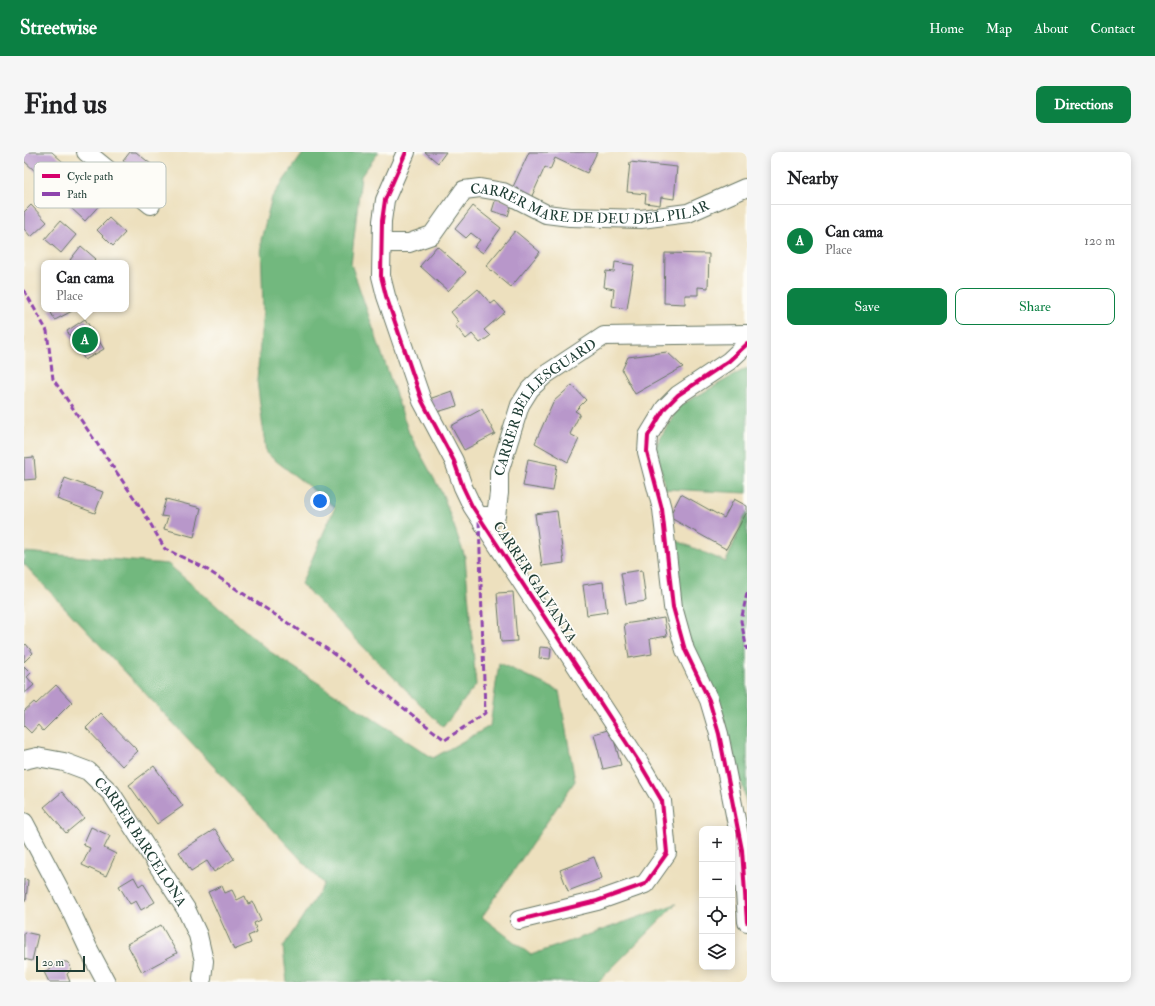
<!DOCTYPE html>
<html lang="en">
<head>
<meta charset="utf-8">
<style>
	body { margin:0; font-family:"IM FELL Double Pica",serif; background:#f6f6f6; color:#202124 }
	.controls { position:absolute; right:12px; bottom:12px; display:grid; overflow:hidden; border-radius:8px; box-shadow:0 2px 10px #0003 }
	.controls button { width:36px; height:36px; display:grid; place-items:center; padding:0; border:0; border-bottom:1px solid #e0e0e0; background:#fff; color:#202124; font:20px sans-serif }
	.scale { position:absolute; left:12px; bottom:10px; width:49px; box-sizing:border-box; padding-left:4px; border:2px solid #1f3d34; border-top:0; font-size:11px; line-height:14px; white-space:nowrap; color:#1f3d34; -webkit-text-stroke:3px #fdfcf7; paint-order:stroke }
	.you { position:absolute; left:296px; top:349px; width:14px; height:14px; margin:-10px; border:3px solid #fff; border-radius:50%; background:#1a73e8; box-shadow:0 0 0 6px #1a73e833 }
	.badge { display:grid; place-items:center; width:26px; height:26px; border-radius:50%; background:#0b8043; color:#fff; font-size:13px; font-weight:700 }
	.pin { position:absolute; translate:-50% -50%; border:2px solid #fff; box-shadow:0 1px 4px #0006 }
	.popup { position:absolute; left:17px; top:108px; width:88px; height:52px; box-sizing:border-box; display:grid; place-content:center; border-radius:8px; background:#fff; filter:drop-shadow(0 1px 3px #0005); font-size:13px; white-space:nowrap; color:#757577 }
	.popup b { font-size:15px; color:#202124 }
	.popup::after { content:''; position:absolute; left:50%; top:100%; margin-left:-8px; border:8px solid transparent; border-top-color:#fff }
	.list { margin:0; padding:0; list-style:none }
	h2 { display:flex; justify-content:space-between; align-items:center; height:52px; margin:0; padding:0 16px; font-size:17px }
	h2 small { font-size:13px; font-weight:400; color:#757577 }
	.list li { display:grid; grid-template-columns:26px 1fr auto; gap:12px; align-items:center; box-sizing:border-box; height:72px; padding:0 16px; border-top:1px solid #e0e0e0 }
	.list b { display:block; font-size:15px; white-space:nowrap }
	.list p { margin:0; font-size:13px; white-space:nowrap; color:#757577 }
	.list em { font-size:13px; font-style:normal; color:#757577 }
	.actions { display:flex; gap:8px; padding:12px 16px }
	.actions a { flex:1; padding:9px 0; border:1px solid #0b8043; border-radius:8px; text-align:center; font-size:14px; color:#0b8043 }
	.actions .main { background:#0b8043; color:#fff }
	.icon { flex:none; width:22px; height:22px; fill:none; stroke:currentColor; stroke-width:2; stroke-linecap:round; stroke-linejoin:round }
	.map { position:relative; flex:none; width:723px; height:830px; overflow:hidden; border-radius:8px }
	header { display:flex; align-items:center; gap:24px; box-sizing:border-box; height:56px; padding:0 20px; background:#0b8043; color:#fff }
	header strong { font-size:19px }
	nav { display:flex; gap:22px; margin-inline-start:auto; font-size:14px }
	.intro { display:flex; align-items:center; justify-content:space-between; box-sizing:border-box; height:96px; padding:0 24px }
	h1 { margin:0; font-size:28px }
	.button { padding:10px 18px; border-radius:8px; background:#0b8043; color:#fff; font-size:14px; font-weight:700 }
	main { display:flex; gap:24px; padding:0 24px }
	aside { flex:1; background:#fff; border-radius:8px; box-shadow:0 2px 10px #0003 }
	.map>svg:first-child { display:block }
</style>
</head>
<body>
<header>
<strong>Streetwise</strong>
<nav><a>Home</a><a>Map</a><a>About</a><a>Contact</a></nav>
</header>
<div class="intro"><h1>Find us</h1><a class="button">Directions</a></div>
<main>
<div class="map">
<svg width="723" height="830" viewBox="0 0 723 830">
	<rect width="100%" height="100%" fill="#fdfcf7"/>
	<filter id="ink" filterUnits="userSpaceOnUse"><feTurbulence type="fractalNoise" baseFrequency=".025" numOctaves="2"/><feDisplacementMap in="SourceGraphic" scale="8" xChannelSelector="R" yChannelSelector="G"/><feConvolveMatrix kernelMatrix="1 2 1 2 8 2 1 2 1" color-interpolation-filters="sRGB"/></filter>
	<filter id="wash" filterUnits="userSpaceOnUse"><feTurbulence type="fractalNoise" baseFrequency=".012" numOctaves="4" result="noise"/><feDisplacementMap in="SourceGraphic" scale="16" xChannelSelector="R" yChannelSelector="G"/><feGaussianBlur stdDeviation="0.9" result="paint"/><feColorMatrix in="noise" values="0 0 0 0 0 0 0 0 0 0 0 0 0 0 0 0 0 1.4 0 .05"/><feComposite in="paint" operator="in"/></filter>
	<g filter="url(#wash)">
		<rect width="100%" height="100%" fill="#ede0be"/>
		<!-- forest -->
		<g fill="#72b87e" stroke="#487a59">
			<polygon points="280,0 355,0 337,24 327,112 385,281 419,343 441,405 452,533 419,575 277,432 311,355 242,301 233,228 239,158 237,88 248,45"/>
			<polygon points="723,216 723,341 641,337 632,293 655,254"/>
			<polygon points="723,359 723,658 720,639 693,543 668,495 656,455 649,387 702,410"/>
			<polygon points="0,400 144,412 245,499 409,606 466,574 475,511 535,539 551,629 458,765 507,803 652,752 574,830 263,830 259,795 300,732 0,412"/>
		</g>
		<g id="blocks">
			<!-- building -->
			<g fill="#b897ca">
				<polygon points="0,0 28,0 50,20 33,39 0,9"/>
				<polygon points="106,0 112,0 128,13 111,33 105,28 112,19 99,9"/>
				<polygon points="401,0 422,0 414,11"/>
				<polygon points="505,0 573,0 563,21 531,6 526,18 521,15 507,46 488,37"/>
				<polygon points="606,10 653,15 650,47 637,45 636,53 621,51 622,42 603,40"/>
				<polygon points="63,33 80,48 61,69 45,54"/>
				<polygon points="472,46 488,51 484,64 468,59"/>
				<polygon points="7,53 23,70 7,85 0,77 0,60"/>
				<polygon points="449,54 477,76 459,101 450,95 456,88 447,81 442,86 431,77"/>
				<polygon points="85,66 101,81 89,94 73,78"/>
				<polygon points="36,69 52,83 37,101 21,87"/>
				<polygon points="491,79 516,100 487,135 462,114"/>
				<polygon points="57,94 72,107 68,111 50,111 46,108"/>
				<polygon points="413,94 442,120 424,139 396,114"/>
				<polygon points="641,101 685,102 684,136 674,135 674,143 661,143 661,152 640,151"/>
				<polygon points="591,110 610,113 603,157 588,154 590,137 580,135 582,119 590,120"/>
				<polygon points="454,137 467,152 471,149 481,160 460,178 466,184 456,191 448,182 442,187 431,173 435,170 427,160"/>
				<polygon points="25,157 47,157 48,159 31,168"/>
				<polygon points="61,167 80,197 61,208 43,179"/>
				<polygon points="643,200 659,215 611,242 598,218 604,205"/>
				<polygon points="548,233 562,248 551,259 556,262 546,282 555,287 544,310 511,291 529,250"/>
				<polygon points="428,239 433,254 410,261 405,247"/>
				<polygon points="458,257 471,282 440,298 427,274"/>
				<polygon points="10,305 12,327 0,328 0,306"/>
				<polygon points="504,307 533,313 529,339 499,334"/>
				<polygon points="41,326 79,340 71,361 33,347"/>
				<polygon points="657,342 700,366 710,347 723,354 723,360 702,397 645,365"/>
				<polygon points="142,347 177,356 170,385 140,377 144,365 137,364"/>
				<polygon points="533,359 540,411 518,414 511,362"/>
				<polygon points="618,418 622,449 602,452 597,421"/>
				<polygon points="579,430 583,460 563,463 559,433"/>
				<polygon points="489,440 493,489 477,490 473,441"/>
				<polygon points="640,466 643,484 626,487 628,502 605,506 600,472"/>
				<polygon points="2,492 9,501 0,510 0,494"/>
				<polygon points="516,495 527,496 526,507 515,506"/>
				<polygon points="0,514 7,521 3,525 10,533 0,542"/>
				<polygon points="32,533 48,550 19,579 14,573 7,581 0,574 0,559 10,550 12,552"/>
				<polygon points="77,561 114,599 98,614 62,576"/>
				<polygon points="587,577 597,613 579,617 570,582"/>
				<polygon points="130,614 159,654 133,672 105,633"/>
				<polygon points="38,640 60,666 42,681 20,655"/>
				<polygon points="67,675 86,684 80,696 92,702 82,724 58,713 66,696 59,693"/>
				<polygon points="191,677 210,707 190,720 183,709 167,719 155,700"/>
				<polygon points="570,705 578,726 544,739 536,718"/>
				<polygon points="110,725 115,734 119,731 131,750 117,758 112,749 106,752 95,734"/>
				<polygon points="0,727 4,728 2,748 0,748"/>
				<polygon points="198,734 201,741 208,738 213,748 221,744 224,752 229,750 237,768 230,771 233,780 224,784 227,791 210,798 184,740"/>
				<polygon points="137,773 153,801 118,820 103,792"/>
				<polygon points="0,780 14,783 8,809 0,807"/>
				<polygon points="38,810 43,810 46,813 47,818 43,822 46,830 25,830 20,820"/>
			</g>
		</g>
	</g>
	<g filter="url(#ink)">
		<use href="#blocks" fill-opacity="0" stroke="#677664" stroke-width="1"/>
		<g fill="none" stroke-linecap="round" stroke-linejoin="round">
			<defs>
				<g id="minor">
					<polyline points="62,0 127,53"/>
					<polyline points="382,0 361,48 358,69 357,124 362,144 398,249 430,309 439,335 448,354 615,610 638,649 643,701 621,732 573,749 495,768"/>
					<path id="s1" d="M359,91H385L408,83L440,38L456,36L479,40L522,62L546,65L617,67L664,61L721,36"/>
					<path id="s2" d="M455,364H472L475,341V320L496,253L506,237L521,223L580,184L723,182"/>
					<path id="s3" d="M0,608L13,605L40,610L64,619L87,641L162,757L174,783L180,809L178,827"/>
					<polyline points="0,670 44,753 65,798 82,830"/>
					<polyline points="723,770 718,698 695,582 685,548 661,498 649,455 638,357 623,300 624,284 641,256 654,243 705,209 723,192"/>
				</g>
			</defs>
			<!-- minor casing -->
			<use href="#minor" stroke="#677664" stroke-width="20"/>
			<!-- minor -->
			<use href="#minor" stroke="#fff" stroke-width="18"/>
			<!-- quiet -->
			<g stroke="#8e44ad" stroke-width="3" stroke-dasharray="6 3" stroke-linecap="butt">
				<polyline points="0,138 23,179 29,227 119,359 141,397 179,415 303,497 421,588 461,561 455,368"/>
				<polyline points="723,441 717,469 723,498"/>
			</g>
			<defs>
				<g id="cycleway">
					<polyline points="382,0 361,48 358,69 357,124 362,144 398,249 430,309 439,335 448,354 615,610 638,649 643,701 621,732 573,749 495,768"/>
					<polyline points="723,770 718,698 695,582 685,548 661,498 649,455 638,357 623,300 624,284 641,256 654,243 705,209 723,192"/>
				</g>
			</defs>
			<!-- cycleway casing -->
			<use href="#cycleway" stroke="#fdfcf7" stroke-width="6"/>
			<!-- cycleway -->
			<use href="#cycleway" stroke="#d6006c" stroke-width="4"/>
		</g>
	</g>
	<g text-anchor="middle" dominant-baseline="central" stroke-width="3.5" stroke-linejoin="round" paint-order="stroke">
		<!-- street labels -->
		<g font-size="14" fill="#1f3d34" stroke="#fdfcf7">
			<text stroke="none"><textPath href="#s1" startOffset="235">CARRER MARE DE DEU DEL PILAR</textPath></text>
			<text stroke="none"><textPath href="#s2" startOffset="144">CARRER BELLESGUARD</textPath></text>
			<text transform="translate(511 430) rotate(57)">CARRER GALVANYA</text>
			<text stroke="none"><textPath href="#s3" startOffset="155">CARRER BARCELONA</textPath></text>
		</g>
	</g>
	<!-- legend -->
	<rect x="10" y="10" width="132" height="46" rx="6" fill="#fdfcf7" stroke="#bac3bc" stroke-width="1"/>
	<rect x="18" y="22" width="18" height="4" fill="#d6006c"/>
	<rect x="18" y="40" width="18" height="4" fill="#8e44ad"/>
	<g font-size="11" fill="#1f3d34">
		<text x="43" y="28">Cycle path</text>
		<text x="43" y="46">Path</text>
	</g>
</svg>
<div class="controls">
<button>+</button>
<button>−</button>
<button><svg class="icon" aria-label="locate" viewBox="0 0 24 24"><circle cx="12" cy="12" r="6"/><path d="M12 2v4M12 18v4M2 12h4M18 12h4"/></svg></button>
<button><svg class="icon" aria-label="layers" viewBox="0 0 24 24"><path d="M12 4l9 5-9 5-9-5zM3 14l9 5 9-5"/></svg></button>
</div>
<div class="scale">20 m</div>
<div class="you"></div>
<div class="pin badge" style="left:61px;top:188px">A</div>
<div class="popup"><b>Can cama</b>Place</div>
</div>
<aside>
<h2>Nearby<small></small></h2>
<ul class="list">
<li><span class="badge">A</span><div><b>Can cama</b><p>Place</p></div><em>120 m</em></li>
</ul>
<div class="actions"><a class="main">Save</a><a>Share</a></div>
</aside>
</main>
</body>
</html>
